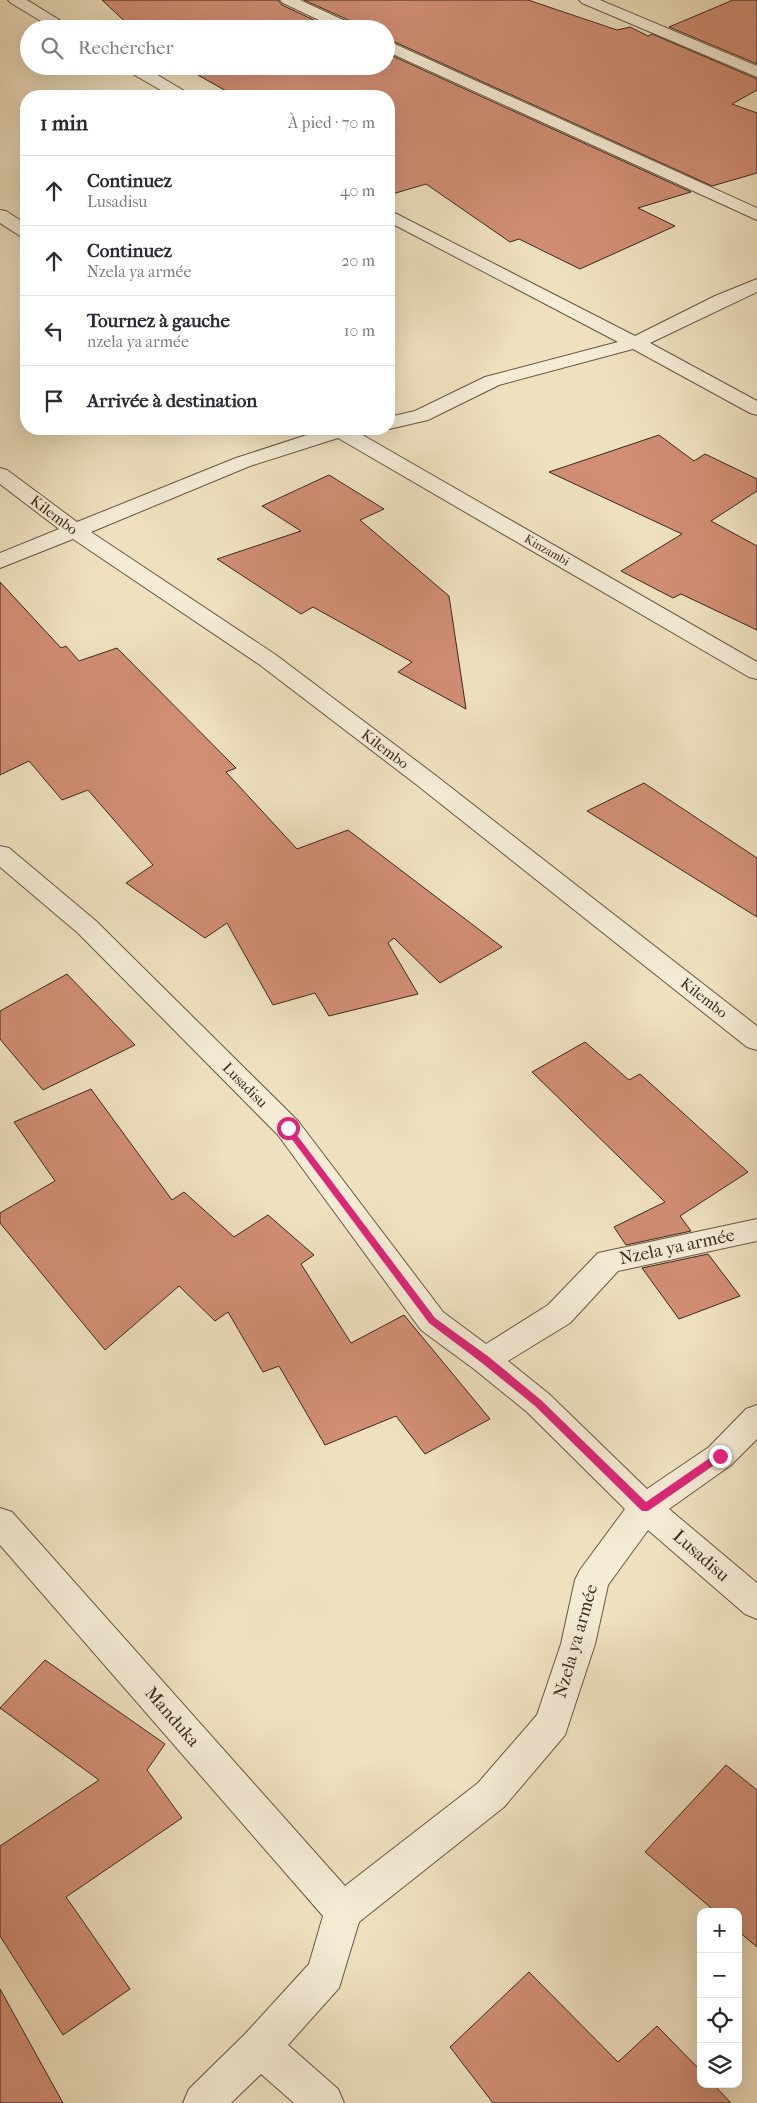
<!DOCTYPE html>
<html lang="fr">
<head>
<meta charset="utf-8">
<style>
	body { margin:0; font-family:"IM FELL French Canon",serif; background:#f2f2f3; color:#2b2b33 }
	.controls { position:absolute; right:15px; bottom:15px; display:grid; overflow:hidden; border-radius:10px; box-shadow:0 5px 20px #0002 }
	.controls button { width:45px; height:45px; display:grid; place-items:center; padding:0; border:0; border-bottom:1px solid #e1e1e2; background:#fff; color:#2b2b33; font:25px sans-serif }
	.stop { position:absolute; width:15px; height:15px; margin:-11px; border:4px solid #db2777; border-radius:50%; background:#fff }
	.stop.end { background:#db2777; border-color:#fff; box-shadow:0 1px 5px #0008 }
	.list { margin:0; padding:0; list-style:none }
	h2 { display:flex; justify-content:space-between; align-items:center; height:65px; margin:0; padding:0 20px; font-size:21px }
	h2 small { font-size:16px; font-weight:400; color:#7c7c81 }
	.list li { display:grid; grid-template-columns:32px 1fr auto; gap:15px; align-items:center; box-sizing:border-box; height:70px; padding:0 20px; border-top:1px solid #e1e1e2 }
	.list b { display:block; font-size:19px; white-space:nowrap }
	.list p { margin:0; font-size:16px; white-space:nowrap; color:#7c7c81 }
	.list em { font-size:16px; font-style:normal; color:#7c7c81 }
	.icon { flex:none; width:28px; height:28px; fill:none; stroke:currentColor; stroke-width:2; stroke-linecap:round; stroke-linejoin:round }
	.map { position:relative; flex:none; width:757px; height:2103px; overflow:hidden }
	.search { position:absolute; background:#fff; box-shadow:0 5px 20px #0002; left:20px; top:20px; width:375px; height:55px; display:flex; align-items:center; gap:12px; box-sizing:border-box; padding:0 18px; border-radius:28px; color:#7c7c81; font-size:19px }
	.panel { position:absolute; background:#fff; box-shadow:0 5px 20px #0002; left:20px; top:90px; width:375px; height:345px; border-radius:20px }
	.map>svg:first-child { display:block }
</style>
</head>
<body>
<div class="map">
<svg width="757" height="2103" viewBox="0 0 757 2103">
	<rect width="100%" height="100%" fill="#efe1c0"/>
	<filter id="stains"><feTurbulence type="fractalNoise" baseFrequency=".004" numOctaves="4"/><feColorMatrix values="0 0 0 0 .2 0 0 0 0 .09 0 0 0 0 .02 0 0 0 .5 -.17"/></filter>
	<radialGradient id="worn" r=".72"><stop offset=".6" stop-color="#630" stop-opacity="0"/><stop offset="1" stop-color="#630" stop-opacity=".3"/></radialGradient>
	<!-- building -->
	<g fill="#d18e75" stroke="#3b291b">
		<polygon points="102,0 278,0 282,5 333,29 133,29"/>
		<polygon points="304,0 528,0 617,30 630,27 648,36 652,34 757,79 757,90 732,104 757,113 757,173 712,186 386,38 386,29 361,29 357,24"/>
		<polygon points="733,0 757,0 757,64 669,27"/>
		<polygon points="386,53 691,192 638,208 675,226 580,269 519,239 510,242 426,184 389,195 389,96 235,96 182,66 386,66"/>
		<polygon points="659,435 694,461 705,454 757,479 757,491 711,521 757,546 757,630 681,594 673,598 621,571 682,534 549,472"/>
		<polygon points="329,475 384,509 360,520 449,596 466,709 398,672 412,662 313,607 301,614 217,559 301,531 262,506"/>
		<polygon points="0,582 61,648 66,646 79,661 117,648 236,768 226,772 297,849 348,830 502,947 440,983 394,938 388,943 418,994 329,1016 315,993 273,1005 227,923 205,938 126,883 153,865 88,790 62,800 29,761 0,775"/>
		<polygon points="644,783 757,858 757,917 587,811"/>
		<polygon points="67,974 135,1045 43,1090 0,1039 0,1011"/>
		<polygon points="585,1042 629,1080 640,1074 748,1172 680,1216 691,1231 626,1245 614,1227 665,1202 532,1072"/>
		<polygon points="91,1089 172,1200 184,1192 234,1237 268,1215 314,1255 301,1264 351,1343 404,1315 490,1419 425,1454 396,1416 325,1445 279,1366 263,1372 228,1312 215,1321 179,1286 105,1350 0,1223 0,1213 55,1181 14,1122"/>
		<polygon points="708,1254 740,1296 679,1319 642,1268"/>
		<polygon points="45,1660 165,1744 147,1770 182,1818 66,1897 130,1989 63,2035 0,1936 0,1846 99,1780 0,1708"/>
		<polygon points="726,1765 757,1790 757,1947 738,1931 738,1912 716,1912 645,1852"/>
		<polygon points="529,1972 618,2062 657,2026 701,2071 701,2084 713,2084 731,2103 493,2103 450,2047"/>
		<polygon points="0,1989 63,2103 0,2103"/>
	</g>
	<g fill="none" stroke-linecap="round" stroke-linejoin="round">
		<defs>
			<g id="street">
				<polygon points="8,0 27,0 74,29 54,29 11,3"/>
				<polygon points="280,0 300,0 356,26 359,29 338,29 283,3"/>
				<polygon points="579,0 600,0 757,66 757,77 582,3"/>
				<polygon points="386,40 757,208 757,220 386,51"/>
				<polygon points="122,66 142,66 188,93 190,96 171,96 124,69"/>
				<polygon points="0,210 6,211 26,224 26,237 20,236 0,223"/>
				<polygon points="389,210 635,336 715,296 757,279 757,292 650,343 757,401 757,415 750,413 633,349 499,385 428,420 389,429 388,429 389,417 415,411 485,377 618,342 389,222"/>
				<polygon points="325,429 362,429 359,433 757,662 757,679 749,677 338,438 250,466 91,532 276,655 435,775 757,1026 757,1050 747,1047 417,785 260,665 73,539 0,568 0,553 59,529 0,484 0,468 7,470 77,522 236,458"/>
				<polygon points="0,846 9,848 96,921 298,1121 443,1312 486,1344 548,1305 598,1253 757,1219 757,1241 618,1271 570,1323 508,1361 549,1394 647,1489 709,1447 746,1409 757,1405 757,1439 731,1465 669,1509 757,1583 757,1619 745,1614 648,1530 608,1585 595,1644 565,1735 504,1807 359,1922 339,1988 288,2045 338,2089 344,2103 294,2103 261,2074 231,2103 183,2103 189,2089 246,2033 309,1964 323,1916 0,1545 0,1508 12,1512 345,1886 478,1783 537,1715 561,1644 575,1580 580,1570 625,1509 527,1412 474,1369 421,1330 278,1135 78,933 0,867"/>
			</g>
		</defs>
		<!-- street casing -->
		<use href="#street" stroke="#685744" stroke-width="2"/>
		<!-- street -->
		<use href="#street" fill="#f5ecd6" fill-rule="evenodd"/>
	</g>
	<!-- route -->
	<polygon fill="#db2777" points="288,1125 290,1126 435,1318 489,1357 541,1400 646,1502 717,1453 723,1453 723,1459 648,1511 642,1511 535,1406 482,1363 429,1323 285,1130 283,1128"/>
	<g text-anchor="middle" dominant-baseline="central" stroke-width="4.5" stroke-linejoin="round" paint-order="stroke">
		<!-- far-street labels -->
		<g font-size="12" fill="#3b291b" stroke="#f5ecd6">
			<text transform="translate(547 550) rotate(30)">Kinzambi</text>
		</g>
		<!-- street labels -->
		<g font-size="15" fill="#3b291b" stroke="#f5ecd6">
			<text transform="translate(54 515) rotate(37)">Kilembo</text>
			<text transform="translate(385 749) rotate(37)">Kilembo</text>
			<text transform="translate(704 998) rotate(38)">Kilembo</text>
			<text transform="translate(245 1085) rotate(45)">Lusadisu</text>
		</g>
		<!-- near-street labels -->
		<g font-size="18" fill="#3b291b" stroke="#f5ecd6">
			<text transform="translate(677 1247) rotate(-12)">Nzela ya armée</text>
			<text transform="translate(701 1556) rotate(41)">Lusadisu</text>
			<text transform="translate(576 1641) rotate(-74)">Nzela ya armée</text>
			<text transform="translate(172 1717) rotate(49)">Manduka</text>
		</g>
	</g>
	<rect width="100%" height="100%" filter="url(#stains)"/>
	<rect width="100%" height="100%" fill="url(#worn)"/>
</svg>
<div class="controls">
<button>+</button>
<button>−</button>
<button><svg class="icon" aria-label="locate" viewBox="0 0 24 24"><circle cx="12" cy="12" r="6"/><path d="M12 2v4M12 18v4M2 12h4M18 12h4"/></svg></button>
<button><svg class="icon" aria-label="layers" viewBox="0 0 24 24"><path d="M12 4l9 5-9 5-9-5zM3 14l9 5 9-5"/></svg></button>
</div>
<div class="stop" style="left:288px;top:1128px"></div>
<div class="stop end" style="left:720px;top:1456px"></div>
<div class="search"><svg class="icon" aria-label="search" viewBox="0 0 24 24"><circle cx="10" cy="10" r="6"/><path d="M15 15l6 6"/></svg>Rechercher</div>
<section class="panel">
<h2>1 min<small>À pied · 70 m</small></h2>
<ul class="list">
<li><svg class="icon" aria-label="ahead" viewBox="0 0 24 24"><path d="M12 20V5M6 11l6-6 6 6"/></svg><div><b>Continuez</b><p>Lusadisu</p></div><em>40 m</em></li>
<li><svg class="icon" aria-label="ahead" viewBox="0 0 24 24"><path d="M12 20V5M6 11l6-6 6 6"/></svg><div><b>Continuez</b><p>Nzela ya armée</p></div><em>20 m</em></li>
<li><svg class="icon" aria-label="left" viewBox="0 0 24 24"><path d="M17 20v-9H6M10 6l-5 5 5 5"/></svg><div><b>Tournez à gauche</b><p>nzela ya armée</p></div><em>10 m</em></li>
<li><svg class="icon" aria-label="arrive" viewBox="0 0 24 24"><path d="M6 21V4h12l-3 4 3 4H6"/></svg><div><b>Arrivée à destination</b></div></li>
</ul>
</section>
</div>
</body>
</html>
